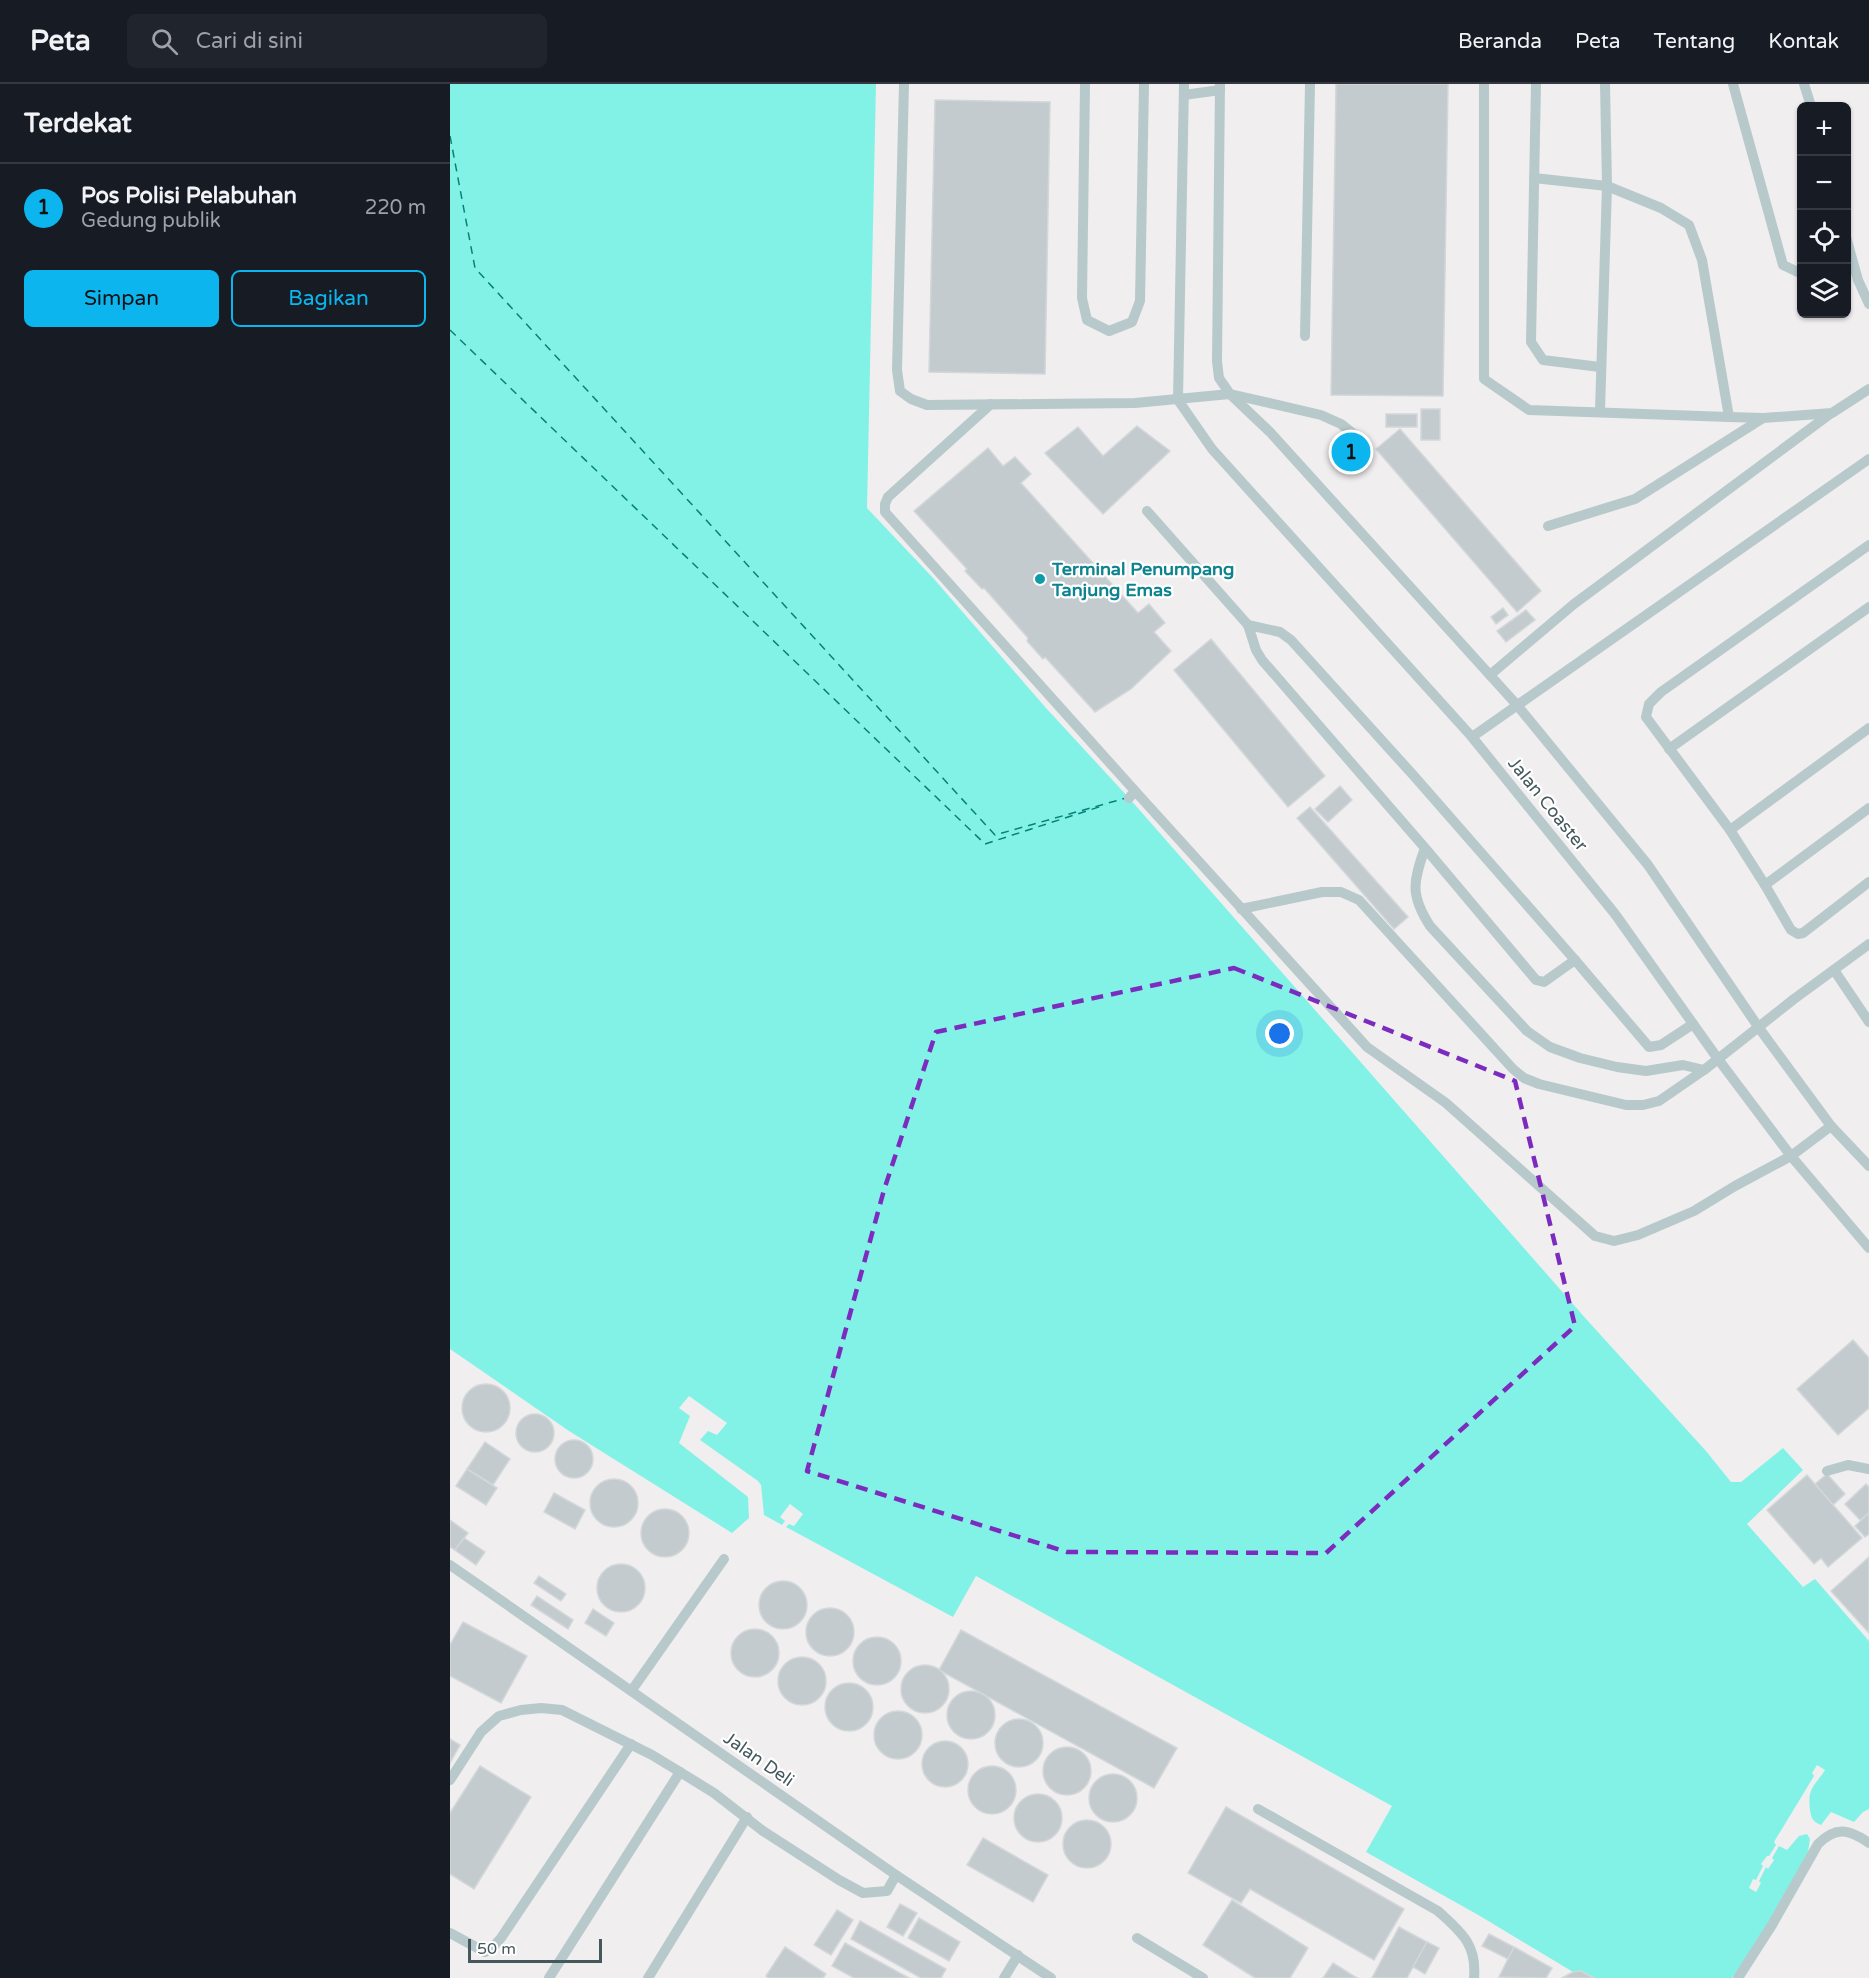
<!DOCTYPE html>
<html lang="id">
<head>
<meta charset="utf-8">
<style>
	body { margin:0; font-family:"Varela Round",sans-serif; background:#20242c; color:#f1f3f6 }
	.controls { position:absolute; right:18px; top:18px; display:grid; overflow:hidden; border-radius:9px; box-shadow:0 2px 4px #0004 }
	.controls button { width:54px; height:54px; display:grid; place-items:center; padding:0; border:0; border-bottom:2px solid #363941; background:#171b24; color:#f1f3f6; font:30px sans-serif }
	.scale { position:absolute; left:18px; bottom:15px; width:134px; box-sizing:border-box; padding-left:6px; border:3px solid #45595d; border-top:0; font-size:16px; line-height:21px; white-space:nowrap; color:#45595d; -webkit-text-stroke:4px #fff; paint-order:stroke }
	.you { position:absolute; left:830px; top:950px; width:21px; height:21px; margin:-15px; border:4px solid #fff; border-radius:50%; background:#1a73e8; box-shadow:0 0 0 9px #1a73e833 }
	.badge { display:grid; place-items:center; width:39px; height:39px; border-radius:50%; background:#0cb5ed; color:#111; font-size:20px; font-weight:700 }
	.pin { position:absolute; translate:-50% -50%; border:3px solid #fff; box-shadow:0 2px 6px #0006 }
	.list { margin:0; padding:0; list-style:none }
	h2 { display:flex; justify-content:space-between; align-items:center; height:78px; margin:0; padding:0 24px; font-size:26px }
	h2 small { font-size:20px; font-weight:400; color:#9ea1a6 }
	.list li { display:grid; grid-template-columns:39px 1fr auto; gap:18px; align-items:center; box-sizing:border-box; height:90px; padding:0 24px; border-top:2px solid #363941 }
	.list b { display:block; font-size:22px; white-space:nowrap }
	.list p { margin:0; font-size:20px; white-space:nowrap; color:#9ea1a6 }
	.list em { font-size:20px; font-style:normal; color:#9ea1a6 }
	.actions { display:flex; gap:12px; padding:18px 24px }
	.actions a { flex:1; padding:14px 0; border:2px solid #0cb5ed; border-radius:9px; text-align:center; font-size:21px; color:#0cb5ed }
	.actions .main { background:#0cb5ed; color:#111 }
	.icon { flex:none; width:33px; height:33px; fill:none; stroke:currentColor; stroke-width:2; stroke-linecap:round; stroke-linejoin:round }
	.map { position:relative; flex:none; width:1419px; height:1894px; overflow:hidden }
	header { display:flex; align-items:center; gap:36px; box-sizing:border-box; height:84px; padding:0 30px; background:#171b24; border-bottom:2px solid #363941 }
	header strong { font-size:28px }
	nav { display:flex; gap:33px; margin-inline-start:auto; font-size:21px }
	.search { width:420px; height:54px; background:#20242c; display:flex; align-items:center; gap:15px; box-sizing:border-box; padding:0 21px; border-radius:9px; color:#9ea1a6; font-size:22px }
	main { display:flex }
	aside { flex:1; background:#171b24 }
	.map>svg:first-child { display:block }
</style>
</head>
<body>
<header>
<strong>Peta</strong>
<div class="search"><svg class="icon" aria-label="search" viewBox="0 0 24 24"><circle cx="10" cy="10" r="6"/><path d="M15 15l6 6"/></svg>Cari di sini</div>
<nav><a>Beranda</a><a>Peta</a><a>Tentang</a><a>Kontak</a></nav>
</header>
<main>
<aside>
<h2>Terdekat<small></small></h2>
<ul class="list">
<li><span class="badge">1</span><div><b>Pos Polisi Pelabuhan</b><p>Gedung publik</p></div><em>220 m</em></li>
</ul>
<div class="actions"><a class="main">Simpan</a><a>Bagikan</a></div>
</aside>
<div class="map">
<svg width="1419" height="1894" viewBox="0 0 1419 1894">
	<rect width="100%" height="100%" fill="#f1eeef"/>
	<!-- water -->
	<path fill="#83f2e6" d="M0,0H426L417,424L484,495L596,624L679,714L1137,1236L1256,1367L1281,1398H1291L1333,1364L1353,1386L1297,1440L1353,1503L1365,1495L1419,1557V1725L1413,1728L1404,1738L1381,1728L1371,1741C1363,1738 1361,1734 1360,1726C1357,1703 1365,1702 1375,1686L1367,1681L1362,1689L1364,1692L1324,1758L1326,1761L1319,1772H1317L1311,1780L1313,1782L1306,1796L1303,1795L1299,1804L1306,1808L1311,1799L1309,1797L1316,1783L1318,1785L1324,1776L1322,1774L1329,1762L1337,1766L1349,1752L1357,1750L1360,1755L1358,1768L1312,1850L1282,1894H1133L1030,1832L916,1768L942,1722L526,1492L503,1533L336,1443L339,1440L344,1442L353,1430L340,1420L330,1433L335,1437L332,1441L314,1431L311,1401L308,1397L250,1356L258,1347L267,1351L277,1339L239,1312L229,1324L240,1332L229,1359L298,1413L299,1434L282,1449L119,1347L0,1265Z"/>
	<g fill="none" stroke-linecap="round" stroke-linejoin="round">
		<!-- ferry -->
		<g stroke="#068275" stroke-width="1.5" stroke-dasharray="8 6" stroke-linecap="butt">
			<polyline points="0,52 25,184 545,751 676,714"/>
			<polyline points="0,246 535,760 655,721"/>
		</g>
	</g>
	<!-- building -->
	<g fill="#c4cbce" stroke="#d2d7da" stroke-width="1.5">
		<polygon points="886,0 998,0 993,312 881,311"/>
		<polygon points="485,16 600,18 595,290 479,288"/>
		<rect x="971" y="325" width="19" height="31"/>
		<rect x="936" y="330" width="31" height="13"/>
		<polygon points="687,342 720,367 653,430 595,369 628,343 653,372"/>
		<polygon points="950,345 1091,507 1067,528 926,365"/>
		<polygon points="893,358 914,364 909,379 888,372"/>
		<polygon points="538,364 553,382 565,373 581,390 571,399 688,529 699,520 715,539 704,548 721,567 681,605 645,628 595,573 593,575 577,557 578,554 534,504 532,505 515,487 517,485 464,427"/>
		<polygon points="1053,524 1058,531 1046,540 1041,533"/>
		<polygon points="1076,526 1085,536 1056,558 1047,547"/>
		<polygon points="761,555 875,692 838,723 724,586"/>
		<polygon points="890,702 902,716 878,738 865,725"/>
		<polygon points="860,723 958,833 944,845 847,734"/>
		<polygon points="1403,1256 1419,1274 1419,1324 1388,1351 1347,1305"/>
		<circle cx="36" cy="1324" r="24"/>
		<circle cx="85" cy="1349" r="19"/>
		<circle cx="124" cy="1375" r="19"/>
		<polygon points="35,1358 60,1375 43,1401 17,1385"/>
		<polygon points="17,1385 47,1404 36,1421 6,1402"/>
		<polygon points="1377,1390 1395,1410 1383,1421 1365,1400"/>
		<polygon points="1357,1391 1412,1454 1378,1483 1371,1474 1364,1480 1317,1426"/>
		<circle cx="164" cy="1419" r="24"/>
		<polygon points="1416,1400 1419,1403 1419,1429 1410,1436 1395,1420"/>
		<polygon points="104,1409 135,1426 125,1445 94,1428"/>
		<circle cx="215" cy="1449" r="24"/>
		<polygon points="1419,1429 1419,1450 1415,1453 1405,1442"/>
		<polygon points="0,1436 18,1449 5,1466 0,1463"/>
		<polygon points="14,1454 35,1468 26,1481 5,1466"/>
		<polygon points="1419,1473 1419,1549 1381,1507"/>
		<circle cx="171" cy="1504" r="24"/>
		<polygon points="89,1492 116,1510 111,1517 84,1499"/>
		<circle cx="333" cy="1521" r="24"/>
		<polygon points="87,1512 123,1536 118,1545 81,1521"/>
		<circle cx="380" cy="1548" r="24"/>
		<polygon points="143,1525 164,1539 156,1552 135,1539"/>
		<polygon points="13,1538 77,1572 51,1619 0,1592 0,1561"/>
		<circle cx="305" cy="1569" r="24"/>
		<polygon points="511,1546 727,1664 704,1704 489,1586"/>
		<circle cx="427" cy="1577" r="24"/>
		<circle cx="352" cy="1597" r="24"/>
		<circle cx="475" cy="1605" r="24"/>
		<circle cx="399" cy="1623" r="24"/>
		<circle cx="521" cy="1631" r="24"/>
		<circle cx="448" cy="1651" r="24"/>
		<circle cx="569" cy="1659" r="24"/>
		<polygon points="0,1655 10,1661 0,1679"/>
		<circle cx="495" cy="1680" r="23"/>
		<circle cx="617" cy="1687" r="24"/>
		<polygon points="30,1682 81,1713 24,1805 0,1790 0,1729"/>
		<circle cx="542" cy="1706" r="24"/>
		<circle cx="663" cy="1714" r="24"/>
		<circle cx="588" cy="1734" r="24"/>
		<polygon points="776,1723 954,1825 924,1876 800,1805 791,1819 738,1789"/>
		<circle cx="637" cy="1760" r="24"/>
		<polygon points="533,1754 598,1791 583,1818 517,1781"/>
		<polygon points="782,1816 858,1864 840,1894 805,1894 753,1861"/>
		<polygon points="450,1820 467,1829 453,1852 437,1843"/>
		<polygon points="387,1826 403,1836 381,1871 364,1861"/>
		<polygon points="469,1834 510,1858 499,1877 458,1854"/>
		<polygon points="410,1837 496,1885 491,1894 471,1894 401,1855"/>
		<polygon points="949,1843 977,1858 963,1883 957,1894 922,1894"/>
		<polygon points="1039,1850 1064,1863 1058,1875 1032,1862"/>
		<polygon points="977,1858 989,1864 975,1890 963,1883"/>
		<polygon points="395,1859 459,1894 404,1894 382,1882"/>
		<polygon points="335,1863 376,1890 373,1894 318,1894 316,1892"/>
		<polygon points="1064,1863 1102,1884 1096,1894 1049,1893"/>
		<polygon points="883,1879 907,1894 873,1894"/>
		<polygon points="1131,1887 1144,1894 1112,1894 1123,1888"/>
	</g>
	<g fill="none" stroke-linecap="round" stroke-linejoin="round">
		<!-- service -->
		<g stroke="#b8c9cc" stroke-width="10">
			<polyline points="454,0 447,286 450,307 461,315 477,321 685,319 780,310 871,331 891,340 917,361"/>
			<polyline points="635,0 632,214 637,236 659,247 682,238 690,217 694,0"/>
			<polyline points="770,0 767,277 769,294 780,310 820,348 1067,621 1198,781 1309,944 1381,1042 1419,1082"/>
			<polyline points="1034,0 1034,295 1079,326 1279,333 1313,334 1382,329 1419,305"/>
			<polyline points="1086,0 1081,258 1093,276 1150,283"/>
			<polyline points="1283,0 1333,181 1352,190"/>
			<polyline points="1354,0 1361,22"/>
			<polyline points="734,11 770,6"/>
			<polyline points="1084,94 1157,102 1211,124 1239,141 1252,176 1279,333"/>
			<polyline points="1396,153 1408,196 1419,220"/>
			<polyline points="855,252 860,0"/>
			<polyline points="728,316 762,365 1022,653 1165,830 1268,975 1341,1072 1419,1164"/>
			<polyline points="728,316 734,0"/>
			<polyline points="541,320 438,413 435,420 435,428 685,707 679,714"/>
			<polyline points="1150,327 1157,102 1155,0"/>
			<polyline points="697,427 798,541"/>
			<polyline points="1098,442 1185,415 1313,334"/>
			<polyline points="1419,461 1211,608 1199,620 1196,633 1280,746 1315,801 1341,846 1348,850 1353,849 1419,798"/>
			<polyline points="1040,591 1124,520 1380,330"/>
			<polyline points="1022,653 1419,375"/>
			<polyline points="1219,665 1419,523"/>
			<polyline points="685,707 917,963 996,1019 1145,1152 1164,1157 1188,1151 1244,1127 1285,1102 1341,1072 1381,1042"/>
			<polyline points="1280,746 1419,644"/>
			<path d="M975,764L1086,896L1094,898L1125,876L964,692L841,556L830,548L798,541L806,566L812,576L975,764C963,798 960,811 980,842L1077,947L1100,963L1130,974L1167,983L1196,987L1233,981L1254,986"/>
			<polyline points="1315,801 1419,724"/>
			<polyline points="791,825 872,808 891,808 909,816 1063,985 1074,994 1089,1000 1176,1021 1193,1021 1209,1017 1254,986 1344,915 1419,860"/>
			<polyline points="1125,876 1199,963 1211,961 1243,940"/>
			<polyline points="1384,886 1419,938"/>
			<polyline points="1377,1387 1398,1381 1419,1385"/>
			<polyline points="0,1481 446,1791 601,1894"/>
			<polyline points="182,1606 274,1475"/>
			<polyline points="0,1696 31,1648 49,1632 71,1626 91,1624 112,1626 202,1671 230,1688 264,1709 313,1747 389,1796 413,1809 437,1807 446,1791"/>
			<path d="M808,1725L988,1827C1011,1848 1027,1860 1024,1894"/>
			<polyline points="0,1849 35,1868 41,1865 51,1854 181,1660"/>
			<polyline points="687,1854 753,1894"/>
			<polyline points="99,1894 230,1688"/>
			<polyline points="198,1894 297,1733"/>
			<polyline points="554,1894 568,1871"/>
			<path d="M1288,1894L1322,1841L1368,1760C1386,1742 1399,1745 1419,1759"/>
		</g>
	</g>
	<!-- marked area -->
	<path fill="none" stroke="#7b2cbf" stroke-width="4.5" stroke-dasharray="12 8" stroke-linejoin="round" d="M784,884L1065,997L1125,1242L876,1469L617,1468L357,1387L434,1106L486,948Z"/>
	<!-- markers -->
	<circle fill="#0f9aa8" stroke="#fff" stroke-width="2" cx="590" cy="495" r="6"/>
	<g text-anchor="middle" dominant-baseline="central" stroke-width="4.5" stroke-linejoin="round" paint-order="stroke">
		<!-- culture labels -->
		<g font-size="18" font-weight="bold" fill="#0d838f" stroke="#fff" text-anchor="start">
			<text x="602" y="485">Terminal Penumpang<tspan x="602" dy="21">Tanjung Emas</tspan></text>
		</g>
		<!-- street labels -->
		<g font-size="18" fill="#45595d" stroke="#fff">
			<text transform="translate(1098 720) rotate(51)">Jalan Coaster</text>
			<text transform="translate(309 1675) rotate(35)">Jalan Deli</text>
		</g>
	</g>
</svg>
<div class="controls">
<button>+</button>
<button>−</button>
<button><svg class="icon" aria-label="locate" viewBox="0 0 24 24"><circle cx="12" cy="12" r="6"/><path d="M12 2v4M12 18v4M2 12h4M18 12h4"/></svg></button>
<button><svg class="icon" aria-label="layers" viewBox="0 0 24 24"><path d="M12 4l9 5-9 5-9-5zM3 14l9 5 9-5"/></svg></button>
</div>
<div class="scale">50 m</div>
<div class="you"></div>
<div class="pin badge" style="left:901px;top:368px">1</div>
</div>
</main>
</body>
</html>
